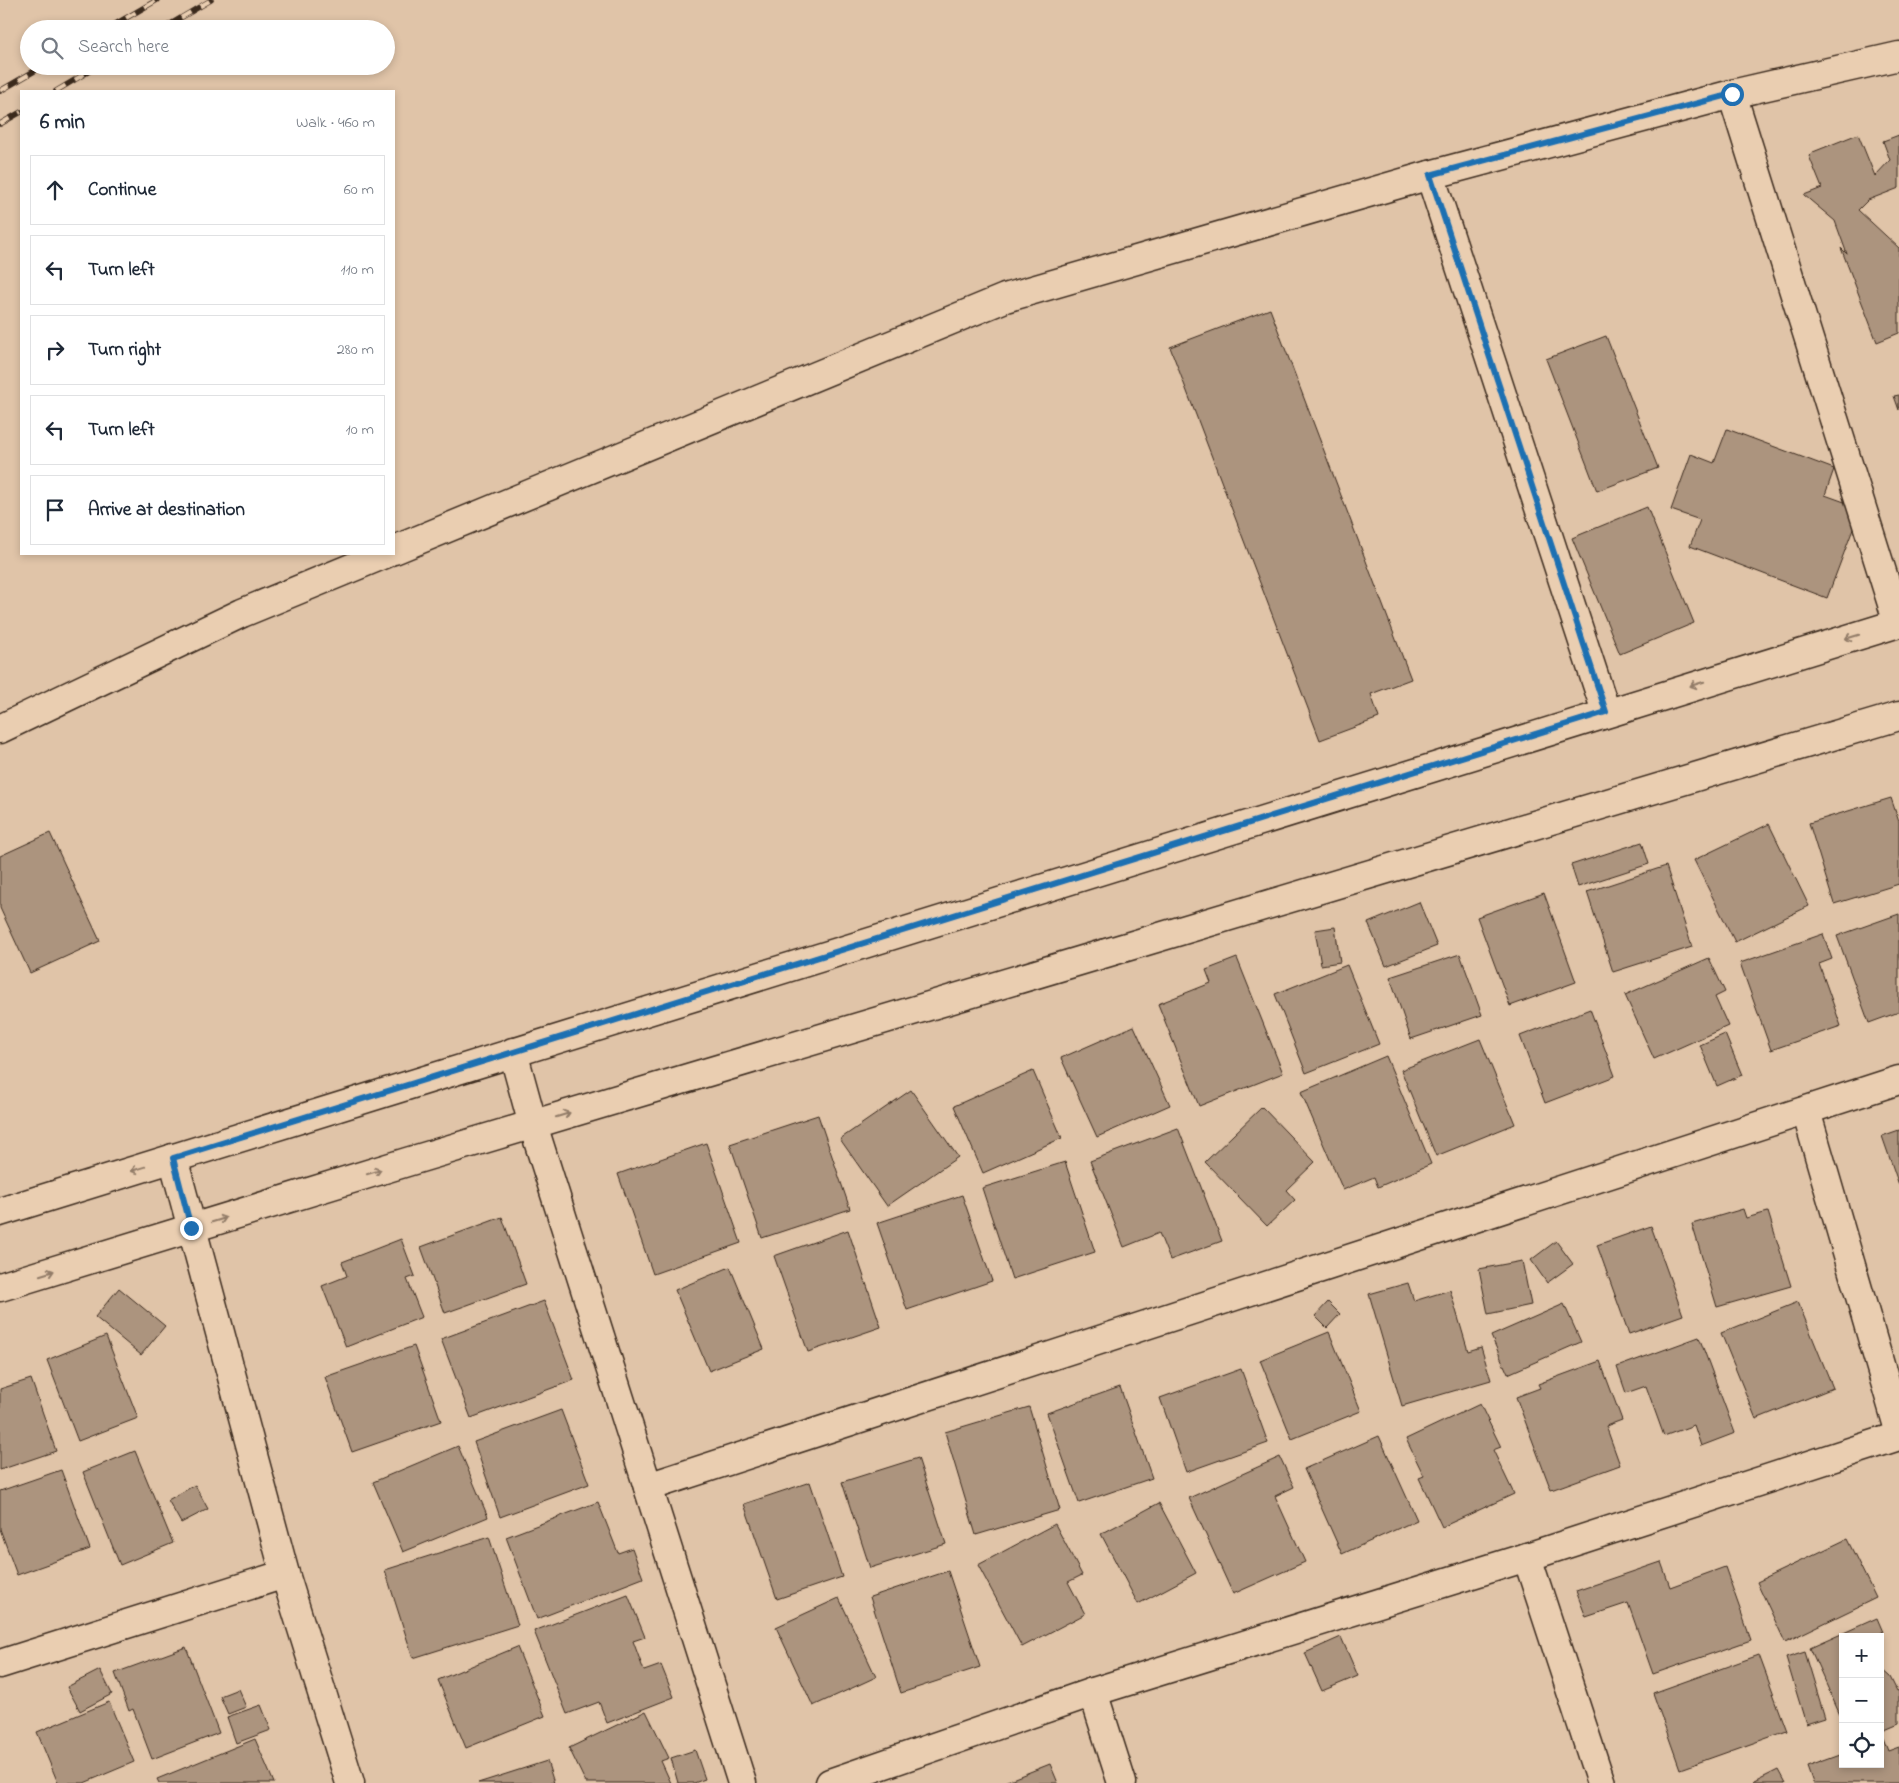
<!DOCTYPE html>
<html lang="en">
<head>
<meta charset="utf-8">
<style>
	body { margin:0; font-family:"Indie Flower",sans-serif; background:#f2f2f3; color:#1f2937 }
	.controls { position:absolute; right:15px; bottom:15px; display:grid; overflow:hidden; border-radius:0px; box-shadow:0 2px 8px #0003 }
	.controls button { width:45px; height:45px; display:grid; place-items:center; padding:0; border:0; border-bottom:1px solid #e0e1e3; background:#fff; color:#1f2937; font:25px sans-serif }
	.stop { position:absolute; width:15px; height:15px; margin:-11px; border:4px solid #1f6fb2; border-radius:50%; background:#fff }
	.stop.end { background:#1f6fb2; border-color:#fff; box-shadow:0 1px 5px #0008 }
	.list { margin:0; padding:0; list-style:none }
	h2 { display:flex; justify-content:space-between; align-items:center; height:65px; margin:0; padding:0 20px; font-size:21px }
	h2 small { font-size:16px; font-weight:400; color:#747a83 }
	.list li { display:grid; grid-template-columns:32px 1fr auto; gap:15px; align-items:center; box-sizing:border-box; height:70px; margin:0 10px 10px; padding:0 10px; border:1px solid #e0e1e3; border-radius:0px }
	.list b { display:block; font-size:19px; white-space:nowrap }
	.list em { font-size:16px; font-style:normal; color:#747a83 }
	.icon { flex:none; width:28px; height:28px; fill:none; stroke:currentColor; stroke-width:2; stroke-linecap:round; stroke-linejoin:round }
	.map { position:relative; flex:none; width:1899px; height:1783px; overflow:hidden }
	.search { position:absolute; background:#fff; box-shadow:0 2px 8px #0003; left:20px; top:20px; width:375px; height:55px; display:flex; align-items:center; gap:12px; box-sizing:border-box; padding:0 18px; border-radius:28px; color:#747a83; font-size:19px }
	.panel { position:absolute; background:#fff; box-shadow:0 2px 8px #0003; left:20px; top:90px; width:375px; height:465px; border-radius:0px }
	.map>svg:first-child { display:block }
</style>
</head>
<body>
<div class="map">
<svg width="1899" height="1783" viewBox="0 0 1899 1783">
	<rect width="100%" height="100%" fill="#e0c4a8"/>
	<filter id="ink" filterUnits="userSpaceOnUse"><feTurbulence type="fractalNoise" baseFrequency=".02" numOctaves="2"/><feDisplacementMap in="SourceGraphic" scale="10" xChannelSelector="R" yChannelSelector="G"/><feConvolveMatrix kernelMatrix="1 2 1 2 8 2 1 2 1" color-interpolation-filters="sRGB"/></filter>
	<g filter="url(#ink)">
		<!-- building -->
		<g fill="#ac947e" stroke="#3b2a1e">
			<polygon points="1858,134 1875,176 1890,160 1883,141 1899,135 1899,188 1868,200 1858,210 1899,248 1899,333 1877,342 1841,248 1847,254 1835,221 1804,195 1822,188 1809,156 1813,152"/>
			<polygon points="1270,309 1411,679 1371,694 1379,718 1320,740 1170,347"/>
			<polygon points="1606,336 1658,468 1597,491 1546,359"/>
			<polygon points="1899,395 1899,410 1894,396"/>
			<polygon points="1727,429 1834,469 1825,495 1861,508 1827,598 1690,546 1700,520 1671,510 1691,454 1714,463"/>
			<polygon points="1647,507 1694,623 1620,654 1572,538"/>
			<polygon points="1891,798 1899,822 1899,884 1834,904 1809,823"/>
			<polygon points="1769,824 1809,906 1735,942 1694,860"/>
			<polygon points="50,833 100,941 30,973 0,908 0,856"/>
			<polygon points="1642,842 1649,864 1578,887 1571,865"/>
			<polygon points="1666,866 1692,947 1613,972 1587,892"/>
			<polygon points="1544,893 1576,982 1510,1006 1477,917"/>
			<polygon points="1419,902 1437,946 1386,966 1368,923"/>
			<polygon points="1899,914 1899,1012 1869,1023 1837,936"/>
			<polygon points="1335,927 1340,962 1321,965 1315,930"/>
			<polygon points="1823,934 1832,959 1819,964 1841,1026 1771,1050 1740,963"/>
			<polygon points="1460,954 1482,1015 1411,1039 1390,977"/>
			<polygon points="1237,958 1283,1073 1199,1106 1158,1004 1211,983 1206,970"/>
			<polygon points="1709,958 1725,992 1715,997 1728,1026 1654,1059 1625,995"/>
			<polygon points="1347,965 1379,1044 1306,1073 1275,994"/>
			<polygon points="1590,1009 1615,1076 1545,1103 1520,1036"/>
			<polygon points="1134,1026 1170,1105 1097,1137 1061,1058"/>
			<polygon points="1725,1034 1742,1075 1717,1086 1700,1045"/>
			<polygon points="1480,1039 1515,1124 1436,1156 1401,1070"/>
			<polygon points="1386,1056 1431,1164 1378,1187 1374,1177 1343,1190 1301,1092"/>
			<polygon points="1033,1071 1062,1138 983,1173 954,1106"/>
			<polygon points="911,1090 958,1157 887,1206 840,1139"/>
			<polygon points="1262,1107 1315,1162 1286,1190 1295,1200 1267,1226 1205,1162"/>
			<polygon points="818,1115 850,1209 762,1238 730,1144"/>
			<polygon points="1178,1128 1222,1241 1170,1260 1159,1233 1124,1247 1090,1161"/>
			<polygon points="1899,1130 1899,1185 1882,1136"/>
			<polygon points="706,1143 741,1243 653,1274 618,1174"/>
			<polygon points="1065,1162 1095,1252 1012,1279 982,1188"/>
			<polygon points="962,1195 992,1281 907,1310 877,1223"/>
			<polygon points="1743,1209 1746,1218 1768,1212 1791,1286 1717,1307 1692,1224"/>
			<polygon points="502,1217 526,1284 445,1313 421,1247"/>
			<polygon points="1651,1226 1683,1315 1629,1334 1597,1245"/>
			<polygon points="848,1230 881,1327 808,1352 774,1256"/>
			<polygon points="401,1239 415,1276 407,1279 422,1317 346,1347 322,1286 347,1276 342,1262"/>
			<polygon points="1556,1241 1573,1264 1547,1283 1531,1260"/>
			<polygon points="1522,1261 1531,1305 1488,1314 1479,1269"/>
			<polygon points="730,1267 764,1349 709,1371 675,1290"/>
			<polygon points="1408,1283 1414,1301 1450,1290 1468,1351 1481,1347 1491,1380 1402,1406 1369,1294"/>
			<polygon points="119,1288 165,1326 141,1355 95,1317"/>
			<polygon points="544,1301 574,1380 471,1418 441,1339"/>
			<polygon points="1328,1302 1340,1314 1327,1328 1315,1316"/>
			<polygon points="1798,1302 1833,1388 1756,1419 1721,1333"/>
			<polygon points="1564,1304 1581,1342 1508,1374 1491,1336"/>
			<polygon points="1329,1332 1361,1411 1292,1439 1260,1360"/>
			<polygon points="106,1336 138,1418 78,1441 47,1360"/>
			<polygon points="1699,1337 1735,1433 1701,1446 1694,1425 1664,1436 1646,1386 1626,1393 1617,1367"/>
			<polygon points="414,1346 441,1421 352,1452 325,1377"/>
			<polygon points="1600,1361 1622,1420 1606,1426 1620,1465 1551,1490 1516,1397 1540,1388 1538,1384"/>
			<polygon points="1241,1369 1268,1443 1186,1472 1160,1398"/>
			<polygon points="31,1379 56,1451 0,1470 0,1389"/>
			<polygon points="1120,1387 1152,1478 1079,1503 1047,1413"/>
			<polygon points="1480,1404 1501,1447 1493,1450 1514,1494 1442,1527 1419,1478 1424,1476 1406,1439"/>
			<polygon points="1029,1407 1060,1510 976,1535 945,1432"/>
			<polygon points="561,1410 589,1484 500,1517 474,1442"/>
			<polygon points="1379,1436 1417,1520 1342,1554 1304,1469"/>
			<polygon points="458,1446 488,1517 403,1552 373,1482"/>
			<polygon points="135,1451 173,1543 120,1565 83,1472"/>
			<polygon points="1280,1457 1294,1487 1275,1496 1305,1562 1233,1594 1189,1498"/>
			<polygon points="918,1458 946,1544 870,1568 842,1482"/>
			<polygon points="61,1470 90,1549 17,1575 0,1529 0,1491"/>
			<polygon points="810,1482 842,1577 777,1599 744,1504"/>
			<polygon points="195,1485 208,1509 181,1523 168,1500"/>
			<polygon points="598,1502 618,1553 632,1548 643,1578 537,1619 506,1537"/>
			<polygon points="1159,1503 1196,1573 1138,1604 1101,1534"/>
			<polygon points="1055,1524 1082,1575 1068,1582 1085,1614 1022,1647 978,1565"/>
			<polygon points="489,1537 518,1625 413,1658 385,1570"/>
			<polygon points="1847,1539 1876,1598 1785,1642 1757,1582"/>
			<polygon points="1661,1562 1670,1587 1725,1567 1751,1640 1653,1674 1628,1603 1586,1617 1576,1591"/>
			<polygon points="948,1571 980,1667 901,1693 870,1597"/>
			<polygon points="628,1595 645,1637 633,1641 644,1671 661,1665 674,1697 607,1723 599,1702 567,1714 534,1631"/>
			<polygon points="839,1598 876,1677 813,1706 776,1627"/>
			<polygon points="1877,1618 1883,1632 1873,1637 1843,1637 1843,1718 1840,1715 1810,1648"/>
			<polygon points="1341,1637 1358,1676 1322,1691 1305,1653"/>
			<polygon points="186,1647 219,1733 152,1759 133,1709 129,1711 115,1673"/>
			<polygon points="517,1647 545,1716 466,1748 438,1680"/>
			<polygon points="1805,1652 1825,1718 1806,1724 1786,1658"/>
			<polygon points="1759,1655 1787,1731 1680,1769 1653,1693"/>
			<polygon points="1880,1668 1890,1677 1897,1691 1899,1690 1899,1723 1880,1731"/>
			<polygon points="100,1670 112,1694 80,1711 67,1687"/>
			<polygon points="238,1689 246,1707 228,1714 220,1696"/>
			<polygon points="109,1702 134,1762 84,1783 58,1783 37,1732"/>
			<polygon points="261,1705 271,1730 236,1743 227,1717"/>
			<polygon points="646,1711 669,1758 661,1761 671,1783 586,1783 569,1748"/>
			<polygon points="1883,1738 1888,1751 1899,1747 1899,1783 1813,1783 1807,1766 1843,1753 1843,1764 1880,1764 1880,1739"/>
			<polygon points="255,1739 274,1783 159,1783 157,1779"/>
			<polygon points="695,1750 705,1779 694,1783 678,1783 671,1758"/>
			<polygon points="547,1761 554,1783 478,1783"/>
			<polygon points="1050,1764 1058,1783 1002,1783"/>
			<polygon points="1778,1770 1785,1783 1752,1783"/>
		</g>
		<g fill="none" stroke-linecap="round" stroke-linejoin="round">
			<defs>
				<g id="minor">
					<polyline points="1732,94 1898,623"/>
					<polyline points="1430,175 1606,712"/>
					<polyline points="394,550 1005,298 1430,175 1732,94 1899,56"/>
					<polyline points="0,729 242,613 385,554"/>
					<polyline points="513,1052 533,1125 742,1783"/>
					<polyline points="1806,1111 1899,1430"/>
					<polyline points="173,1158 285,1574 350,1783"/>
					<polyline points="0,1212 1899,623"/>
					<polyline points="0,1287 407,1162 1899,716"/>
					<polyline points="648,1487 1899,1080"/>
					<polyline points="1527,1557 1601,1783"/>
					<polyline points="0,1664 285,1574"/>
					<polyline points="1093,1692 1122,1783"/>
					<polyline points="830,1783 1093,1692 1527,1557 1899,1436"/>
				</g>
			</defs>
			<!-- minor casing -->
			<use href="#minor" stroke="#3b2a1e" stroke-width="31"/>
			<!-- minor -->
			<use href="#minor" stroke="#eaceb1" stroke-width="28"/>
			<defs>
				<g id="rail">
					<polyline points="107,29 157,0"/>
					<polyline points="162,29 211,0"/>
					<polyline points="0,91 43,66"/>
					<polyline points="56,91 98,66"/>
					<polyline points="0,124 21,112"/>
				</g>
			</defs>
			<!-- rail casing -->
			<use href="#rail" stroke="#3b2a1e" stroke-width="5.5"/>
			<!-- rail -->
			<use href="#rail" stroke="#eaceb1" stroke-width="4" stroke-dasharray="11" stroke-linecap="butt"/>
		</g>
		<!-- one-way arrows -->
		<defs><path id="oneway-shaft" d="M-6 0H5M1.5-3L5.5 0L1.5 3" fill="none" stroke-width="1.6" stroke-linecap="round" stroke-linejoin="round" transform="scale(1.25)"/></defs>
		<g stroke="#927c68">
			<use href="#oneway-shaft" transform="translate(1852 637) rotate(163)"/>
			<use href="#oneway-shaft" transform="translate(1697 684) rotate(163)"/>
			<use href="#oneway-shaft" transform="translate(563 1115) rotate(-17)"/>
			<use href="#oneway-shaft" transform="translate(138 1169) rotate(163)"/>
			<use href="#oneway-shaft" transform="translate(374 1172) rotate(-17)"/>
			<use href="#oneway-shaft" transform="translate(219 1220) rotate(-17)"/>
			<use href="#oneway-shaft" transform="translate(47 1273) rotate(-17)"/>
		</g>
	</g>
	<g fill="none" stroke-linecap="round" stroke-linejoin="round" filter="url(#ink)">
		<!-- route -->
		<polyline stroke="#1f6fb2" stroke-width="6" points="191,1228 173,1158 1606,712 1430,175 1732,94"/>
	</g>
</svg>
<div class="controls">
<button>+</button>
<button>−</button>
<button><svg class="icon" aria-label="locate" viewBox="0 0 24 24"><circle cx="12" cy="12" r="6"/><path d="M12 2v4M12 18v4M2 12h4M18 12h4"/></svg></button>
</div>
<div class="stop" style="left:1732px;top:94px"></div>
<div class="stop end" style="left:191px;top:1228px"></div>
<div class="search"><svg class="icon" aria-label="search" viewBox="0 0 24 24"><circle cx="10" cy="10" r="6"/><path d="M15 15l6 6"/></svg>Search here</div>
<section class="panel">
<h2>6 min<small>Walk · 460 m</small></h2>
<ul class="list">
<li><svg class="icon" aria-label="ahead" viewBox="0 0 24 24"><path d="M12 20V5M6 11l6-6 6 6"/></svg><div><b>Continue</b></div><em>60 m</em></li>
<li><svg class="icon" aria-label="left" viewBox="0 0 24 24"><path d="M17 20v-9H6M10 6l-5 5 5 5"/></svg><div><b>Turn left</b></div><em>110 m</em></li>
<li><svg class="icon" aria-label="right" viewBox="0 0 24 24"><path d="M7 20v-9h11M14 6l5 5-5 5"/></svg><div><b>Turn right</b></div><em>280 m</em></li>
<li><svg class="icon" aria-label="left" viewBox="0 0 24 24"><path d="M17 20v-9H6M10 6l-5 5 5 5"/></svg><div><b>Turn left</b></div><em>10 m</em></li>
<li><svg class="icon" aria-label="arrive" viewBox="0 0 24 24"><path d="M6 21V4h12l-3 4 3 4H6"/></svg><div><b>Arrive at destination</b></div></li>
</ul>
</section>
</div>
</body>
</html>
